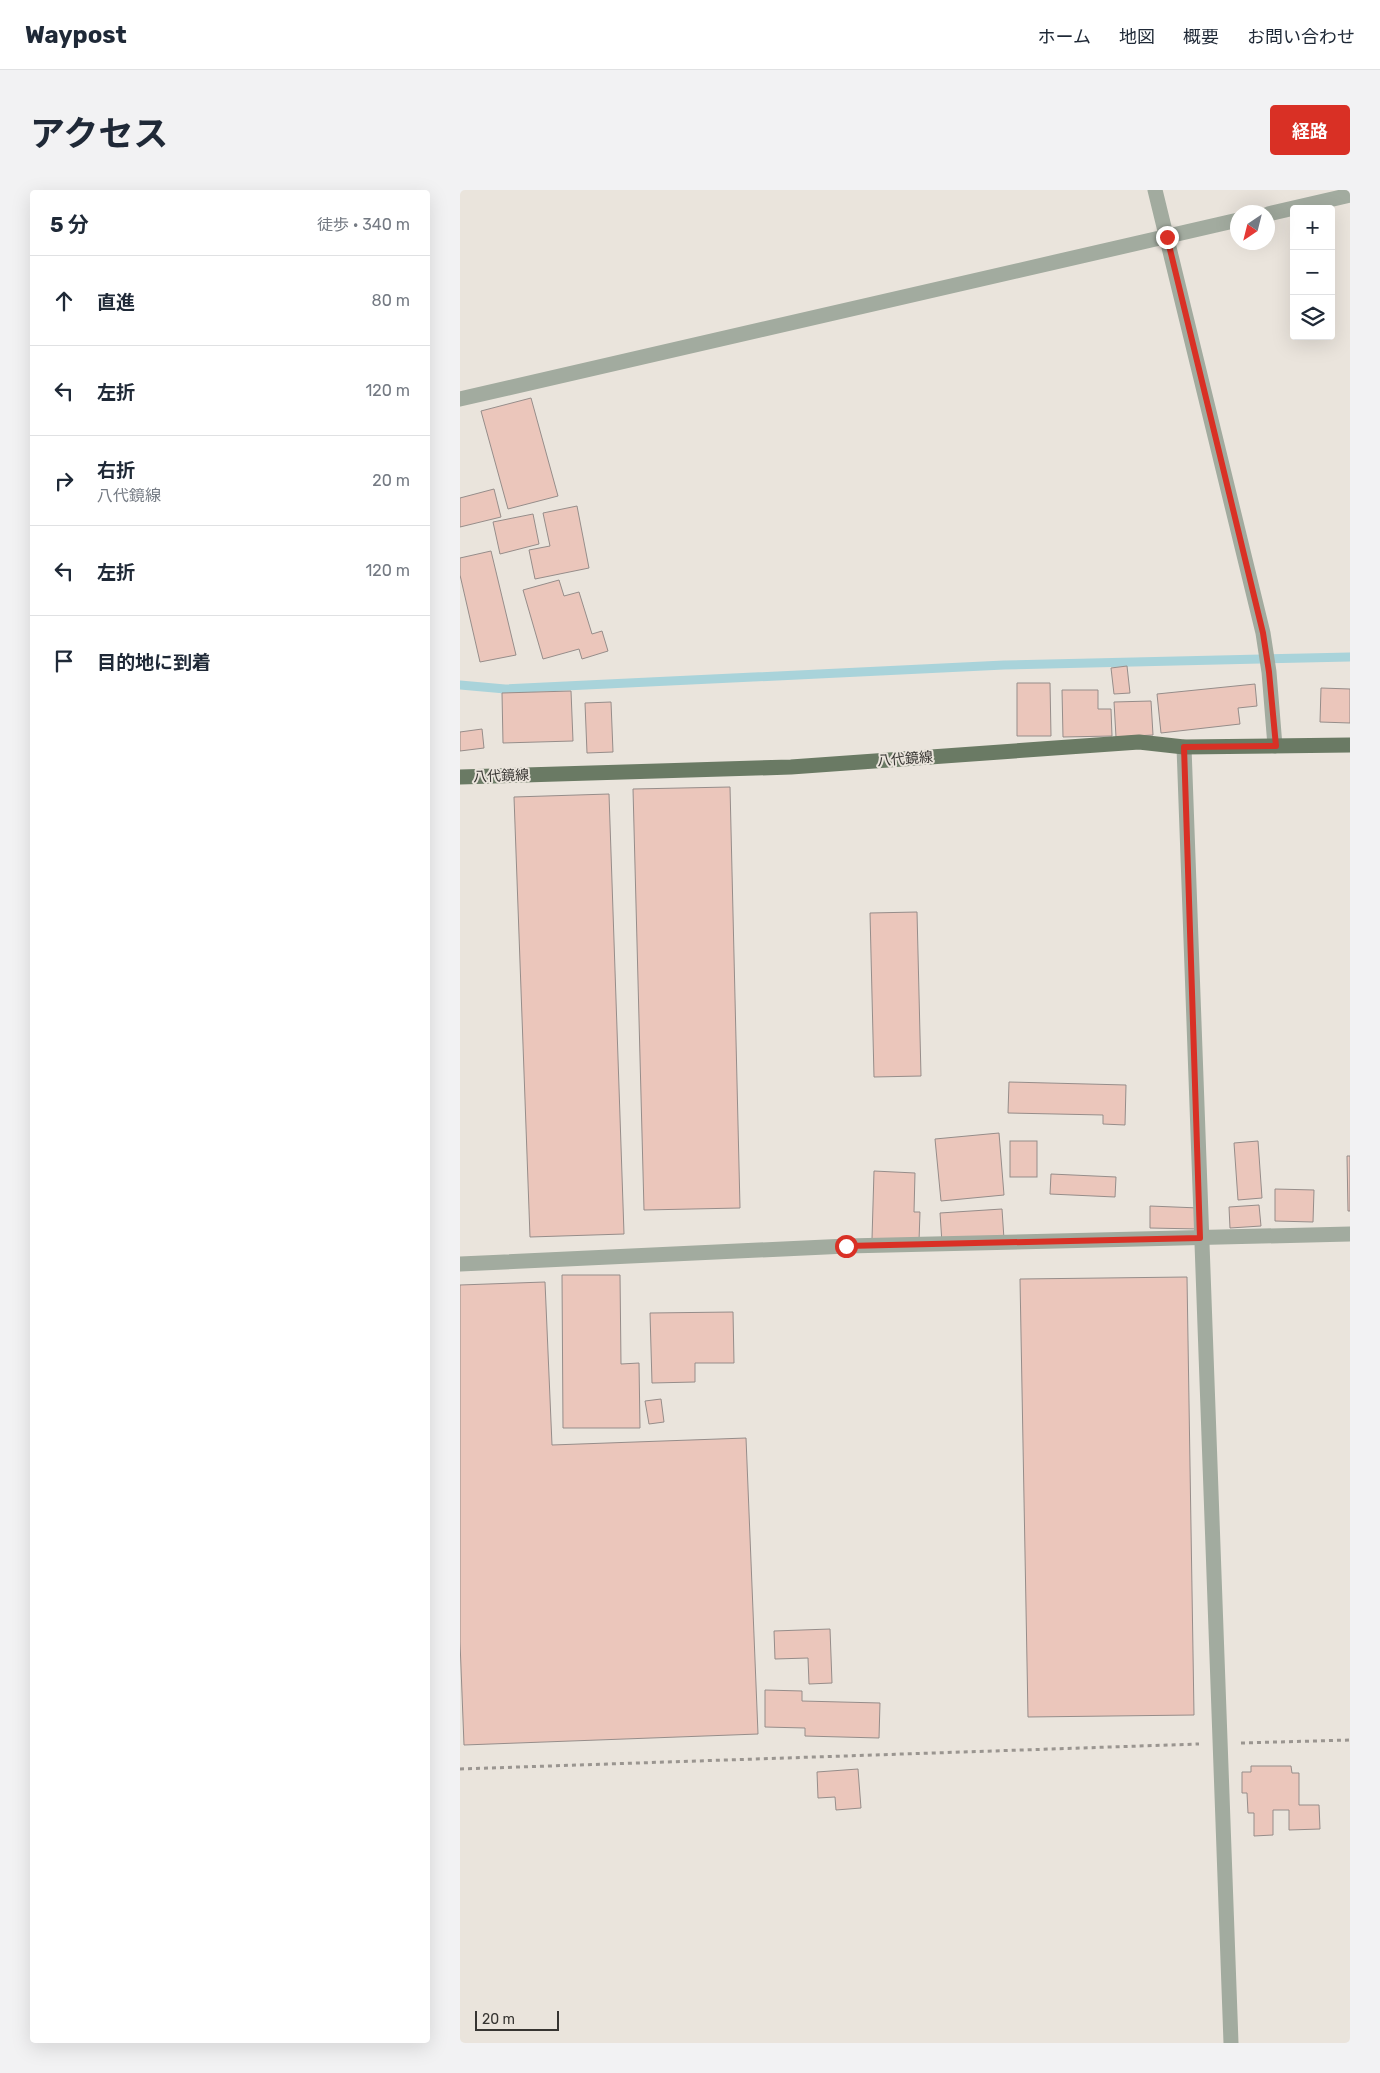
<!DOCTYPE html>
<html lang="ja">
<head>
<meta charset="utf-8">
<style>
	body { margin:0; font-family:Rubik,"Noto Sans JP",sans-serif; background:#f2f2f3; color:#1f2937 }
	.controls { position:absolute; right:15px; top:15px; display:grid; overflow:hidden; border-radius:5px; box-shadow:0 5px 20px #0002 }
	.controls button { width:45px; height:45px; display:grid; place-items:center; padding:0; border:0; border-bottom:1px solid #e0e1e3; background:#fff; color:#1f2937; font:25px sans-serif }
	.compass { position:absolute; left:770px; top:15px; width:45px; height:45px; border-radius:50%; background:#fff; box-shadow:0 5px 20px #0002; rotate:215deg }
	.scale { position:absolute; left:15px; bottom:12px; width:84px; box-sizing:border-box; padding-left:5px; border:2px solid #363431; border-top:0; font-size:14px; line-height:18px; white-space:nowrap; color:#363431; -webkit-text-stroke:4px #eae4dc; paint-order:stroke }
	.stop { position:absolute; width:15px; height:15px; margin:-11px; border:4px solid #d93025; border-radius:50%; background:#fff }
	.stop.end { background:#d93025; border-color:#fff; box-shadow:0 1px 5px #0008 }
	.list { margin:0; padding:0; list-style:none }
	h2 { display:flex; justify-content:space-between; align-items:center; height:65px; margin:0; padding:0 20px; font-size:21px }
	h2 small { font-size:16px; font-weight:400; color:#747a83 }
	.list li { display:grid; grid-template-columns:32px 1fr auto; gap:15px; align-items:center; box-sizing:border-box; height:90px; padding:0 20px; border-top:1px solid #e0e1e3 }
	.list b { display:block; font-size:19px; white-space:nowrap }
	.list p { margin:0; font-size:16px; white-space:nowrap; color:#747a83 }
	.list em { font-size:16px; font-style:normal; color:#747a83 }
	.icon { flex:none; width:28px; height:28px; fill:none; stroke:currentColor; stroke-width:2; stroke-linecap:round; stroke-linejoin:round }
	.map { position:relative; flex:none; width:890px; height:1853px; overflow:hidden; border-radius:5px }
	header { display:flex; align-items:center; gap:30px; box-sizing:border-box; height:70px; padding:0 25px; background:#fff; border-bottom:1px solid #e0e1e3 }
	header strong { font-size:24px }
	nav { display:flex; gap:28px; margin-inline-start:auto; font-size:18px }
	.intro { display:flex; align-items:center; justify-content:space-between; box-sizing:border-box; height:120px; padding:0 30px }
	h1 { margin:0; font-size:35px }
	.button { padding:12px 22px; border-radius:5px; background:#d93025; color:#fff; font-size:18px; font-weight:700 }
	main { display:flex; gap:30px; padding:0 30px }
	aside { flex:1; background:#fff; border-radius:5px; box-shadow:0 5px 20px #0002 }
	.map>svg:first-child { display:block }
</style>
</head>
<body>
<header>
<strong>Waypost</strong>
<nav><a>ホーム</a><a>地図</a><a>概要</a><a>お問い合わせ</a></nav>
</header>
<div class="intro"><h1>アクセス</h1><a class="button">経路</a></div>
<main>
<aside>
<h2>5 分<small>徒歩 · 340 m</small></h2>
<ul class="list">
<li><svg class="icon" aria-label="ahead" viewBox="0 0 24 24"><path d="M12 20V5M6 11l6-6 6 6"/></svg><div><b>直進</b></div><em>80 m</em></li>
<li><svg class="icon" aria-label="left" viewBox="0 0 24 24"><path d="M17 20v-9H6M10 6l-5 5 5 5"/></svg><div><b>左折</b></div><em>120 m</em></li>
<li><svg class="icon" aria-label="right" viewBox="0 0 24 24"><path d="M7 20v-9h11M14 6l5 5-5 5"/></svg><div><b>右折</b><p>八代鏡線</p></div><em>20 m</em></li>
<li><svg class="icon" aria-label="left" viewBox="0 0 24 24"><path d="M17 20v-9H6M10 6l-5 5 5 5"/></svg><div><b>左折</b></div><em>120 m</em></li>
<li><svg class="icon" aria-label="arrive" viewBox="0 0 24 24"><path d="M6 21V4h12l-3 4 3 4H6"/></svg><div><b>目的地に到着</b></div></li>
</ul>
</aside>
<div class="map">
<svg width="890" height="1853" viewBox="0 0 890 1853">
	<rect width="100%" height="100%" fill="#eae4dc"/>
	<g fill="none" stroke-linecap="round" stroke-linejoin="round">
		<!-- stream -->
		<polyline stroke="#a9d3da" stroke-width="9" points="0,495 45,499 544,475 890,467"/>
	</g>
	<!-- building -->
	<g fill="#ebc6bb" stroke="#968d8a">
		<polygon points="71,208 98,306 48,319 21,221"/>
		<polygon points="34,299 41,327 0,337 0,308"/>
		<polygon points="117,316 129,378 75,389 69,360 90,356 83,323"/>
		<polygon points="73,324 79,354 40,364 33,332"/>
		<polygon points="31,361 56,465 20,472 0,385 0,368"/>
		<polygon points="99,390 104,406 119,402 132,444 142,441 148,461 122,469 119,459 83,469 63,400"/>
		<polygon points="667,476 670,503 654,504 651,478"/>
		<polygon points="557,493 590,493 591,546 557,546"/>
		<polygon points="795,494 797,516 778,518 780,534 701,543 697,504"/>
		<polygon points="861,498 890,499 890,533 860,532"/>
		<polygon points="602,500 638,500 638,519 651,519 652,546 603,547"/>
		<polygon points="111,501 113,551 43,553 42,503"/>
		<polygon points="691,511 693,545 656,547 654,512"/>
		<polygon points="151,512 153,562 127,563 125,513"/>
		<polygon points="22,539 24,558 0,561 0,542"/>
		<polygon points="270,597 280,1018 184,1020 173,599"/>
		<polygon points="149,604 164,1044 70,1047 54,607"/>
		<polygon points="457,722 461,886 414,887 410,723"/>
		<polygon points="549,892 666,895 665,935 643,934 643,925 548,923"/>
		<polygon points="539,943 544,1005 481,1011 475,949"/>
		<rect x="550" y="951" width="27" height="36"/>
		<polygon points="798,951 802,1008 778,1010 774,953"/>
		<polygon points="887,966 890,966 890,1021 888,1021"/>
		<polygon points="414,981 455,983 454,1022 460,1022 459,1051 412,1049"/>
		<polygon points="591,984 656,987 655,1007 590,1004"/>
		<polygon points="815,999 854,1000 853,1032 815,1031"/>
		<polygon points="799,1015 801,1036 770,1038 769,1017"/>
		<polygon points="690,1016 739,1018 739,1039 690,1038"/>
		<polygon points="542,1019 544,1049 482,1053 480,1023"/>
		<polygon points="102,1085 160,1085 161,1174 179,1173 180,1238 103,1238"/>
		<polygon points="727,1087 734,1525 568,1527 560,1089"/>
		<polygon points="85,1092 92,1255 286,1248 298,1544 4,1555 0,1452 0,1095"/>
		<polygon points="273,1122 274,1173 235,1173 235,1192 192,1193 190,1123"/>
		<polygon points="201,1209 204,1232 189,1234 185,1211"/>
		<polygon points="370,1439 372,1493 349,1494 348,1468 315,1469 314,1441"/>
		<polygon points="305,1500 342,1501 342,1511 420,1513 419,1548 345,1546 345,1538 305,1537"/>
		<polygon points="791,1576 831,1576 832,1583 839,1583 839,1615 859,1615 860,1639 829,1640 829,1620 813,1620 813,1645 794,1646 794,1623 788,1623 787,1603 782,1603 782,1582 791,1582"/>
		<polygon points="398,1579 401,1618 376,1620 375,1607 358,1608 357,1582"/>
	</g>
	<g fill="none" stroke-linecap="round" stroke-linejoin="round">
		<!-- path -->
		<g stroke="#9a9590" stroke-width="3" stroke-dasharray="4 4" stroke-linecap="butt">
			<polyline points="781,1553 890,1550"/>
			<polyline points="0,1579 739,1554"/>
		</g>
		<!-- street -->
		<g stroke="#a2ab9f" stroke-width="15">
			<polyline points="695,0 803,443 809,482 815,556"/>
			<polyline points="808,24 890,5"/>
			<polyline points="0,209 778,30"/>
			<polyline points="724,557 771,1853"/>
			<polyline points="0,1074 387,1056 890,1044"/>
		</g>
		<!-- primary -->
		<polyline stroke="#6a7a64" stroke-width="15" points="0,587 331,577 679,552 724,557 890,555"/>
	</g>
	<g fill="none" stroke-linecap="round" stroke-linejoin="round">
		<!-- route -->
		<polyline stroke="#d93025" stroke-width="6" points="386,1056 740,1048 724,557 816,556 809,482 803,443 707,47"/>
	</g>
	<g text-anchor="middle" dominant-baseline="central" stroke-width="4" stroke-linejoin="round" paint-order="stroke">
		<!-- street labels -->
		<g font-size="14" fill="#363431" stroke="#eae4dc">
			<text transform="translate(445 569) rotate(-4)">八代鏡線</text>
			<text transform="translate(41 586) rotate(-2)">八代鏡線</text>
		</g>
	</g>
</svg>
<div class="controls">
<button>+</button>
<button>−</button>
<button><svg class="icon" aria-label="layers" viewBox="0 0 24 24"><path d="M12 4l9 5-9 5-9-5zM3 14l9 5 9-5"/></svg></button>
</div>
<svg class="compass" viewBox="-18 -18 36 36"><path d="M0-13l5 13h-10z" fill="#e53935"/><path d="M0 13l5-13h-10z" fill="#747a83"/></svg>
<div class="scale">20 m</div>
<div class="stop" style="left:386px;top:1056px"></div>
<div class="stop end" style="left:707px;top:47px"></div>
</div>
</main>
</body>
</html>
